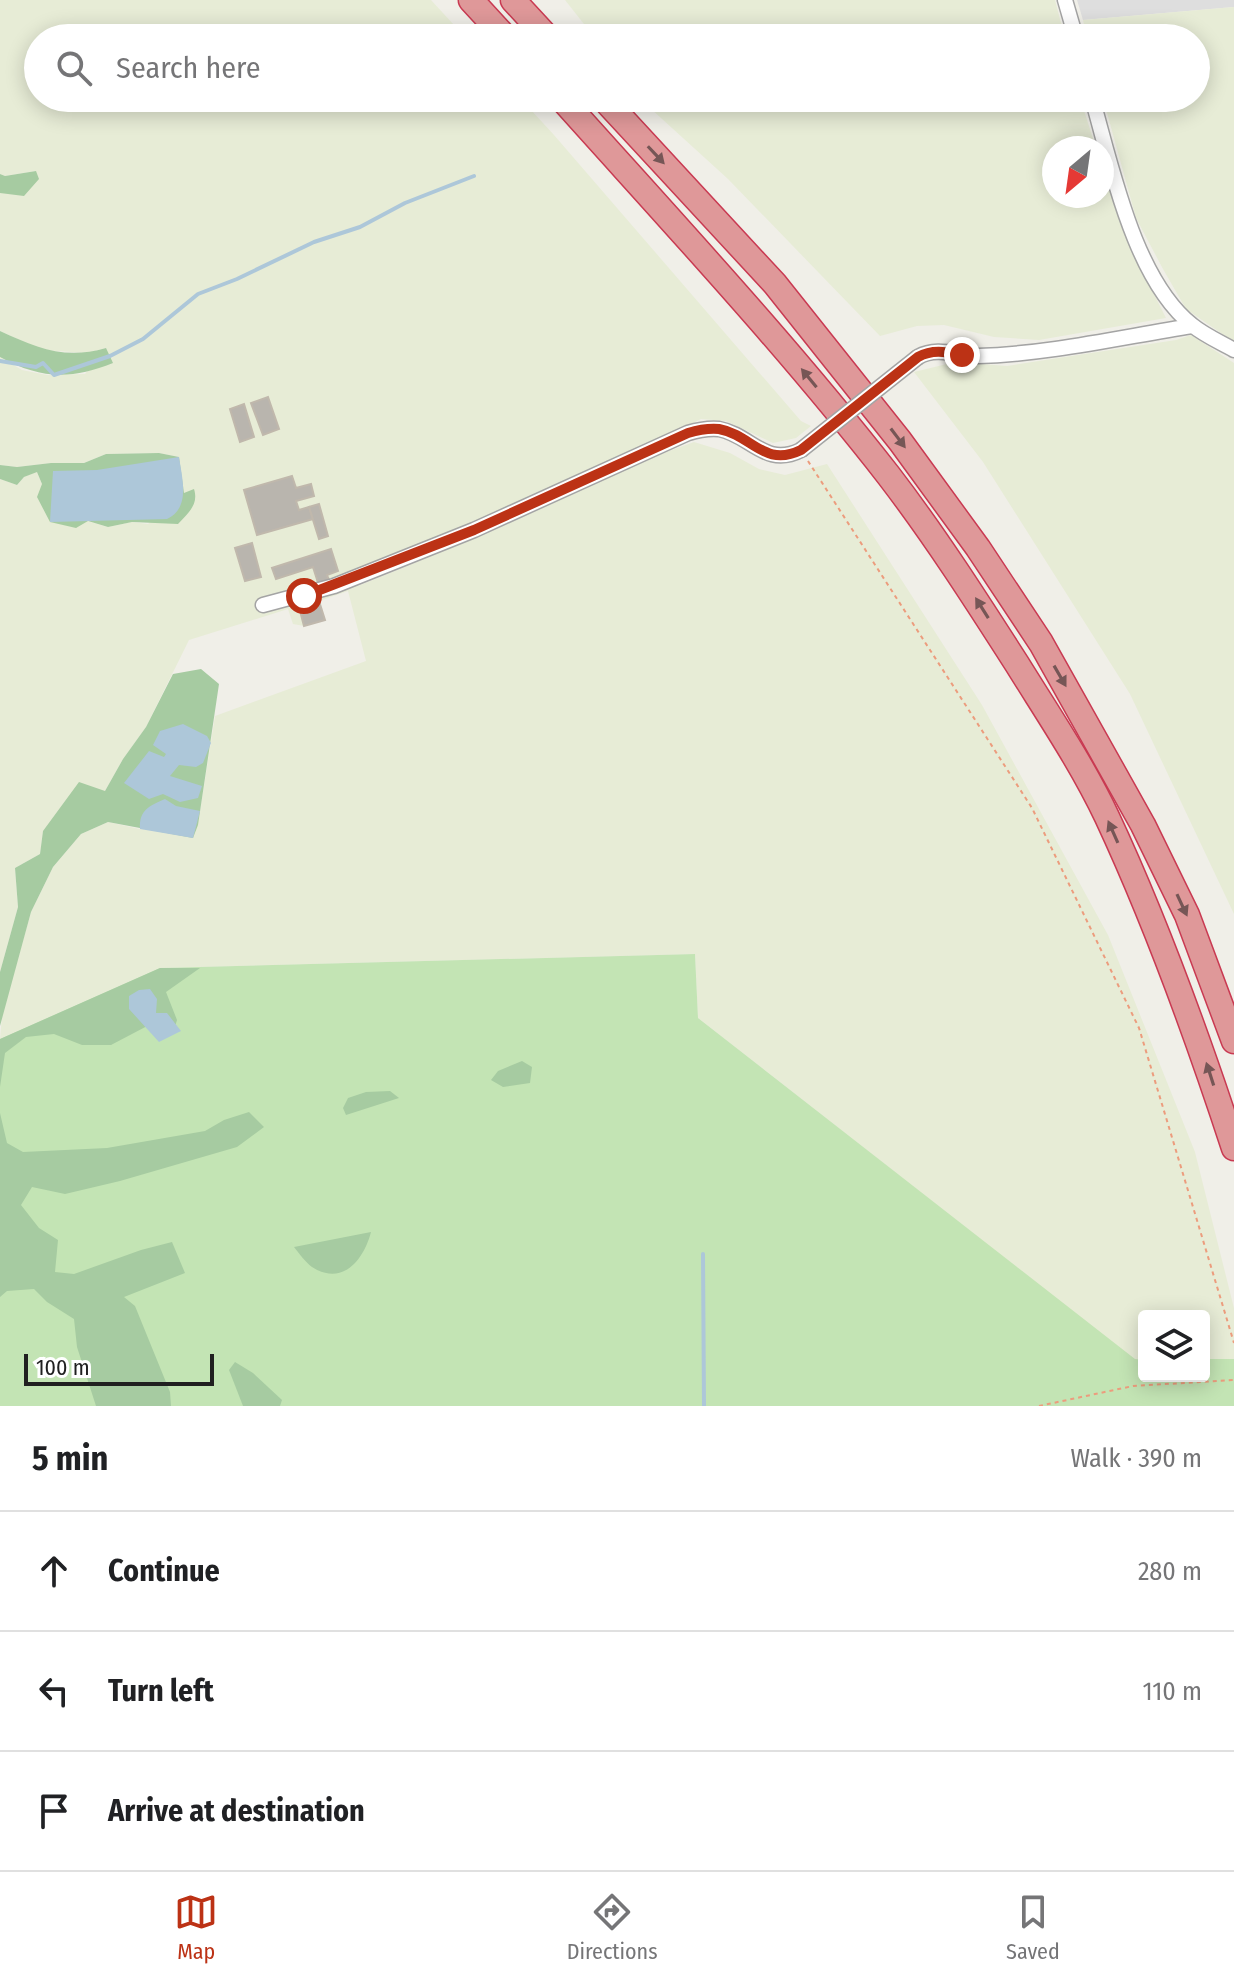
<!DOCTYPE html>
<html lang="en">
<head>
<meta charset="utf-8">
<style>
	body { margin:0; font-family:"Fira Sans Condensed",sans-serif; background:#f6f6f6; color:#202124 }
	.controls { position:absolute; right:24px; bottom:24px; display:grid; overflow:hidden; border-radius:8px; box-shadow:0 4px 20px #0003 }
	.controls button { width:72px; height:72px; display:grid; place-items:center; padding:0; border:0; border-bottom:2px solid #e0e0e0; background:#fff; color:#202124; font:40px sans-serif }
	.compass { position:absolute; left:1042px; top:136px; width:72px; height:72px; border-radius:50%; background:#fff; box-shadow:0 4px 20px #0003; rotate:209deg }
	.scale { position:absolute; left:24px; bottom:20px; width:190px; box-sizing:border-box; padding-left:8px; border:4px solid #202020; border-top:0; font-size:22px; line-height:28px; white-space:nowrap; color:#202020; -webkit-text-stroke:6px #fff; paint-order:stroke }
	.stop { position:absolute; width:24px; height:24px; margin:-18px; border:6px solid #bc3215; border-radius:50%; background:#fff }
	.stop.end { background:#bc3215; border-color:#fff; box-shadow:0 2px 8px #0008 }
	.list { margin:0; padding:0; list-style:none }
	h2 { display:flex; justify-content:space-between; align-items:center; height:104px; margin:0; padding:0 32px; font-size:34px }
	h2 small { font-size:26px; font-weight:400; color:#757577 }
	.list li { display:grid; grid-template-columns:52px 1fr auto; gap:24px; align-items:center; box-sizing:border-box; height:120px; padding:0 32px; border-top:2px solid #e0e0e0 }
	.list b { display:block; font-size:30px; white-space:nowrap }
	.list em { font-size:26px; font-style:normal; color:#757577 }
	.icon { flex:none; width:44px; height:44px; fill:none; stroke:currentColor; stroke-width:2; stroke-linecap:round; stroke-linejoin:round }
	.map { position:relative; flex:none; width:1234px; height:1406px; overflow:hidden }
	.search { position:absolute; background:#fff; box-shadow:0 4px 20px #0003; left:24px; right:24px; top:24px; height:88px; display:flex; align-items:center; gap:20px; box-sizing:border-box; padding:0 28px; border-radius:44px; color:#757577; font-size:30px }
	.sheet { height:464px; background:#fff }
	nav { display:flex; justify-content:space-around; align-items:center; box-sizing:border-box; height:112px; border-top:2px solid #e0e0e0; background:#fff; font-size:22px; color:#757577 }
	nav a { display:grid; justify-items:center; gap:4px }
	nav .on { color:#bc3215 }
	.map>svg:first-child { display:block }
</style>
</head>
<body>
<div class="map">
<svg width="1234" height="1406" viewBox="0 0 1234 1406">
	<rect width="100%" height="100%" fill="#f0efe8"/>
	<!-- residential -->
	<polygon fill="#dedede" points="1077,0 1234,0 1234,7 1083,20"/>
	<!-- farmland -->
	<g fill="#e7ecd6">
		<polygon points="0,0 431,0 466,38 38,38 38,98 520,98 554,135 801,421 811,426 796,438 773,443 726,421 701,419 653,443 354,576 358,586 483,535 661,454 694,442 730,453 759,469 785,475 827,464 982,705 1108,935 1195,1152 1234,1308 1234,1359 1204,1359 1204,1316 1144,1316 1144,1360 1135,1360 698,1018 695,954 160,968 0,1039 2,1015 31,912 53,867 81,834 108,822 140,829 200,811 215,716 366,661 348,591 319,601 325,620 304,626 293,624 288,609 189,640 146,727 123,759 105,791 43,831 40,854 15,868 18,907 0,972 0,479 17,485 24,477 37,471 42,484 87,521 108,527 132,522 148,524 184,493 179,457 159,453 106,454 84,463 51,463 17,467 0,465 0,357 22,370 47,375 85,374 106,348 87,353 41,350 0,331 0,193 36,171 5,176 0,174"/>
		<polygon points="565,0 1055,0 1065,38 595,38"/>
		<polygon points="1234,7 1234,342 1186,309 1163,269 1136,218 1103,98 1196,98 1196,38 1087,38 1083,20"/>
		<polygon points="639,98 1080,98 1096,148 1054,148 1054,196 1102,196 1102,164 1132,250 1166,318 1039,340 994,337 944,325 917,326 880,336 728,179"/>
		<polygon points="1191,335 1234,363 1234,914 1130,694 983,462 914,372 955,362 1007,366 1176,340"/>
	</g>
	<!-- grass -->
	<polygon fill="#c3e4b4" points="695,954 698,1018 1135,1359 1144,1360 1144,1376 1204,1376 1204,1359 1234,1359 1234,1406 0,1406 0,1039 160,968"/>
	<!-- forest -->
	<g fill="#a6cba1">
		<polygon points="36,171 39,179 24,196 0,193 0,174 5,176"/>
		<path d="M0,331C37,348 65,360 106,348L113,363C71,380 40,379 0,357Z"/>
		<path d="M159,453L179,457L184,493L194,489C199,505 188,513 178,524L132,522L108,527L88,521L76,528L50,522L37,497L42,484L37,472L24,477L17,485L0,479V465L17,467L51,463H84L106,454Z"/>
		<polygon points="201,669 219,684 198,825 193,838 108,822 81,834 53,867 31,912 0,1026 0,972 18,907 15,868 40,854 43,831 79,782 105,791 123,759 146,727 173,674"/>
		<polygon points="160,968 200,968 166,992 177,1020 174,1030 151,1024 111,1045 82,1045 54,1034 26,1037 5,1053 0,1087 0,1039"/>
		<polygon points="522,1061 532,1067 530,1083 503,1087 491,1080 498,1071"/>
		<polygon points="390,1091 399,1098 346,1115 343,1108 348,1098 366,1092"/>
		<polygon points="249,1112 264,1127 237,1147 120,1181 65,1194 32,1187 21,1205 39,1228 58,1240 55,1272 74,1274 141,1250 172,1242 185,1273 124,1297 135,1306 170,1392 171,1406 96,1406 77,1347 74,1319 47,1302 34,1289 7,1291 0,1297 0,1113 7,1143 23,1152 107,1148 205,1131 224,1120"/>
		<path d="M371,1232C364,1259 343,1287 312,1267C305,1262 299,1253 294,1247Z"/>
		<polygon points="235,1362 253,1373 282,1400 280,1406 243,1406 229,1370"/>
	</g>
	<!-- water -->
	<g fill="#adc7d9">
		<path d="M179,457C182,478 191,508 167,519L50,522L53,471L97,470Z"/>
		<polygon points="183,724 207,736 211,743 203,763 196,767 179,765 170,776 202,786 198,798 180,802 163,794 149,799 124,783 149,751 164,757 166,754 153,745 160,731"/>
		<path d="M165,799L176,806L200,811L193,838L140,829C139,810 149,806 165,799Z"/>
		<polygon points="150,989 157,999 156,1013 167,1013 181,1031 159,1042 129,1009 129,996 139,990"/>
	</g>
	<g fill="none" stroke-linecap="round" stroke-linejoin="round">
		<!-- stream -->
		<g stroke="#adc7d9" stroke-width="4">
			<polyline points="0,361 36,367 43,363 54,375 110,356 143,339 198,294 237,279 314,242 360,227 405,203 474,176"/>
			<polyline points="703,1254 704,1406"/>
		</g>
	</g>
	<!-- building -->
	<g fill="#b9b5ae" stroke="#c0b8ac" stroke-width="2">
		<polygon points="268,397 279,429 263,435 251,403"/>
		<polygon points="244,404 254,437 240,442 230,409"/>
		<polygon points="292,476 296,488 311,484 314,496 296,501 299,510 309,507 313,519 257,535 244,490"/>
		<polygon points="319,504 328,536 319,539 309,507"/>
		<polygon points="252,543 261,577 245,581 235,548"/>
		<polygon points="331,549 338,571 327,575 331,585 320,589 313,567 276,579 272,568"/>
		<polygon points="319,601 325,620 304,626 299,607"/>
	</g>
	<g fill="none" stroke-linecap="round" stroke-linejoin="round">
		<defs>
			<g id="minor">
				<polyline points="1065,0 1076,38"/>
				<path d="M1092,98C1112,167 1134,279 1192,325C1204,335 1220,342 1234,350"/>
				<path d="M918,357C938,346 957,356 978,356C1049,354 1122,337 1192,326"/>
				<path d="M263,605L334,586L474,530L688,433C698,430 708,428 719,429C751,435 765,468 801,450"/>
			</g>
			<g id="motorway">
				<polyline points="471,0 506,38"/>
				<polyline points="513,0 548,38"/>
				<path d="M561,98C672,222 786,344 889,476C935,536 976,600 1017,664C1048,714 1082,764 1107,817C1157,924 1197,1035 1234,1148"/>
				<polyline points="603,98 775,284 900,441 978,548 1041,643 1143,825 1187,915 1234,1041"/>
			</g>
		</defs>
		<!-- minor casing -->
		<use href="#minor" stroke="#a4a4a4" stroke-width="17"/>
		<!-- motorway casing -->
		<use href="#motorway" stroke="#c93a52" stroke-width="27"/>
		<!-- path -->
		<g stroke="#ec9c7d" stroke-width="2" stroke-dasharray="4 4" stroke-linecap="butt">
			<polyline points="808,461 1032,808 1139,1028 1234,1343"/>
			<polyline points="1039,1406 1133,1386 1234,1380"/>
		</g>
		<!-- minor -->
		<use href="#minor" stroke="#fff" stroke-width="14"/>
		<!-- motorway -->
		<use href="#motorway" stroke="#df9899" stroke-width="24"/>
		<defs>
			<polyline id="minor-bridge" points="801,450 918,357"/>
		</defs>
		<!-- minor-bridge casing -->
		<use href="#minor-bridge" stroke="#a4a4a4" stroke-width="17" stroke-linecap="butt"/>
		<!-- minor-bridge -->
		<use href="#minor-bridge" stroke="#fff" stroke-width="14"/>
	</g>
	<!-- one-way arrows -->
	<defs><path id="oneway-solid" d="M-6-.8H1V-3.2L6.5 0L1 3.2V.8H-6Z" transform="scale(2)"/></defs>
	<g fill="#765656">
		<use href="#oneway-solid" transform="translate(656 155) rotate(47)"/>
		<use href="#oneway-solid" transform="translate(809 378) rotate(-129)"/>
		<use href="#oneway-solid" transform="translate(898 438) rotate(53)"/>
		<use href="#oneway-solid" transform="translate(982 608) rotate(-122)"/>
		<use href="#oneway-solid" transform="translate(1060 676) rotate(60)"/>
		<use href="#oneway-solid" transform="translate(1113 832) rotate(-114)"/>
		<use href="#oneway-solid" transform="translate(1182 905) rotate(65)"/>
		<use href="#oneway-solid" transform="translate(1210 1074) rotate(-108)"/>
	</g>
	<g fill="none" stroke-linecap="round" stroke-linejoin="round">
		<!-- route -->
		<path stroke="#bc3215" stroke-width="10" d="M304,596L474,530L688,433C698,430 708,428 719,429C752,435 764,468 801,450L918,357C933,349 946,352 962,355"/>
	</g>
</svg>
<div class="controls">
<button><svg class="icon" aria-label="layers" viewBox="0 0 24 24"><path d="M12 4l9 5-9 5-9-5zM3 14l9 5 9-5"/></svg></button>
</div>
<svg class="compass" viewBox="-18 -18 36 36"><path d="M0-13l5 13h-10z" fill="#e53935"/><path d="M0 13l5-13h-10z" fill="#757577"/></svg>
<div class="scale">100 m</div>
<div class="stop" style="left:304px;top:596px"></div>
<div class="stop end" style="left:962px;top:355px"></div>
<div class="search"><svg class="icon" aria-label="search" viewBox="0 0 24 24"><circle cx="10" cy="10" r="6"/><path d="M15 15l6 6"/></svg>Search here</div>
</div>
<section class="sheet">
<h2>5 min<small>Walk · 390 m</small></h2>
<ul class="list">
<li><svg class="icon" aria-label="ahead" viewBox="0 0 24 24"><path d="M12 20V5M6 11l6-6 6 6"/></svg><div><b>Continue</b></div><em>280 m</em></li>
<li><svg class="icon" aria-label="left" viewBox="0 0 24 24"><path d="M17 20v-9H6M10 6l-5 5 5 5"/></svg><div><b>Turn left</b></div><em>110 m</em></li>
<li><svg class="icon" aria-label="arrive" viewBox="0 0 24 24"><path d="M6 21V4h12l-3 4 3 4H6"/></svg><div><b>Arrive at destination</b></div></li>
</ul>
</section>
<nav>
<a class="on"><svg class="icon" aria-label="map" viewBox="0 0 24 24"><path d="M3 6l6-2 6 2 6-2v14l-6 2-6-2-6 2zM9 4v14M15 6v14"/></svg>Map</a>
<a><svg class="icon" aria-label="directions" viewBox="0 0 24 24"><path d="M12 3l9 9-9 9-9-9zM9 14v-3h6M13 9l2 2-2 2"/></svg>Directions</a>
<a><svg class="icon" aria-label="saved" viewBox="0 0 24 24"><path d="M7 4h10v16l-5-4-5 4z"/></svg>Saved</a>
</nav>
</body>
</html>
